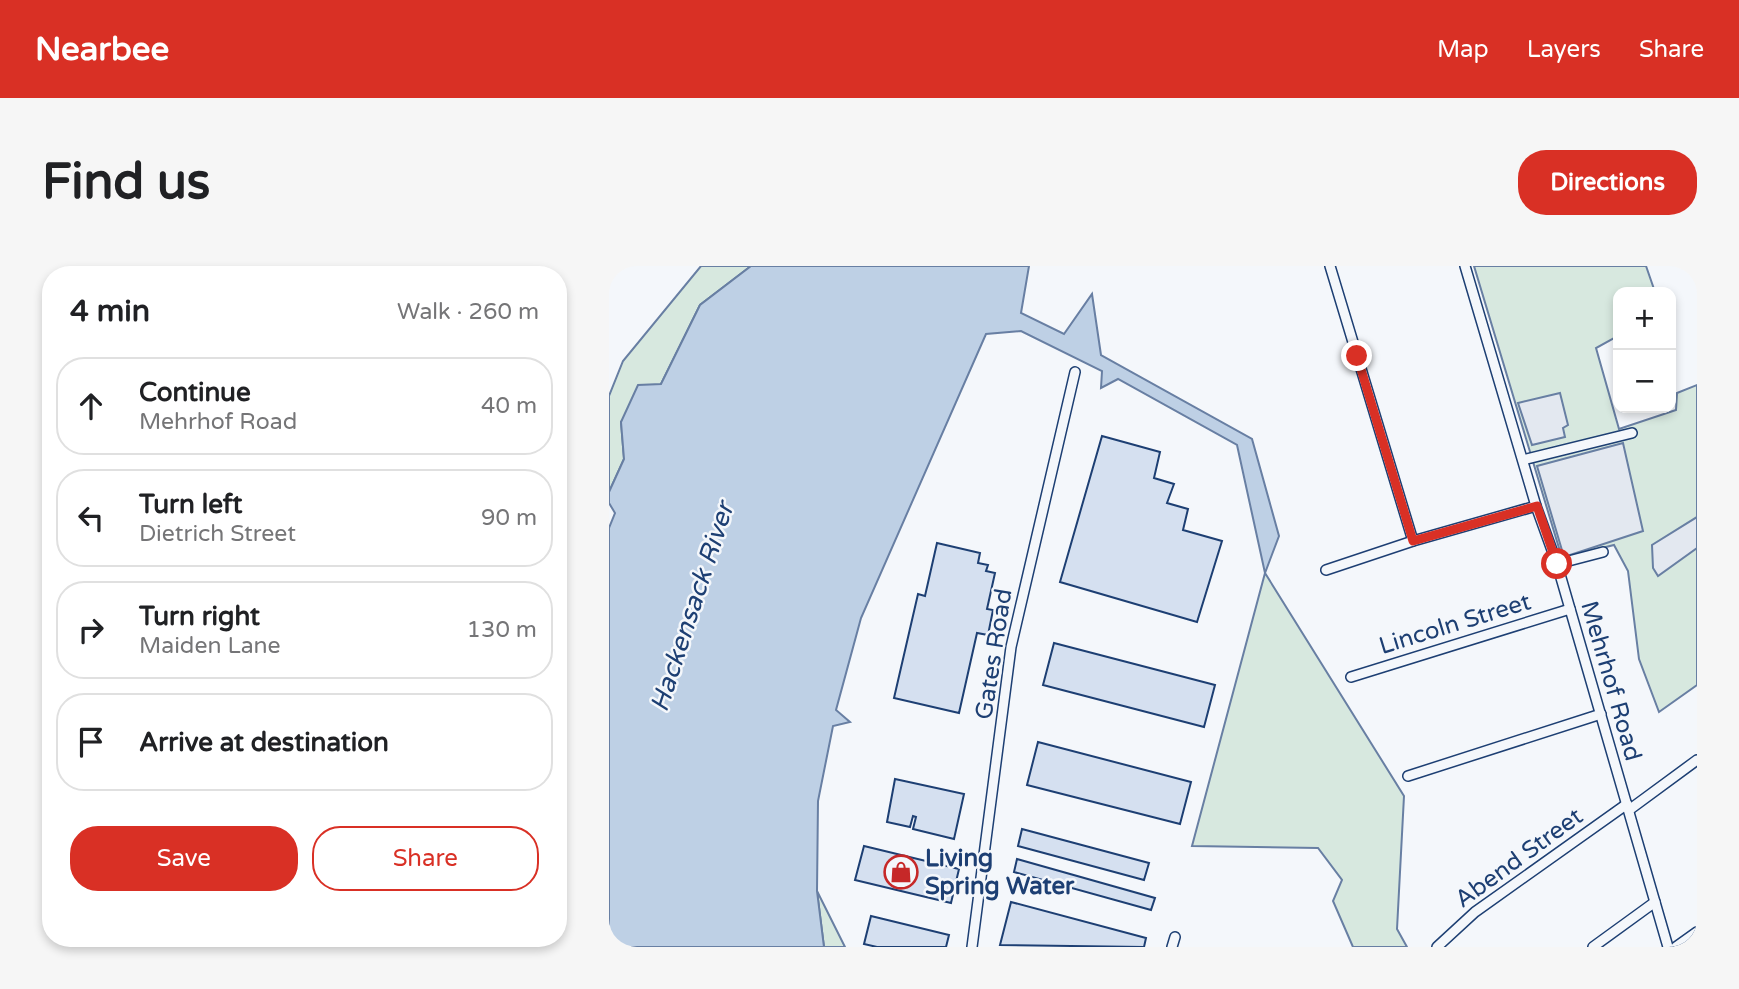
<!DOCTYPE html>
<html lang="en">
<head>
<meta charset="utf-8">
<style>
	body { margin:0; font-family:"Varela Round",sans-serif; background:#f6f6f6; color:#202124 }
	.controls { position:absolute; right:21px; top:21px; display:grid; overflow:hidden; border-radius:14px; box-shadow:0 4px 10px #0003 }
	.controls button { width:63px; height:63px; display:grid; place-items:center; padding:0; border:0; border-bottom:2px solid #e0e0e0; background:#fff; color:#202124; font:35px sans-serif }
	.stop { position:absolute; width:21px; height:21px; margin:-16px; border:5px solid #d93025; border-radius:50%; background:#fff }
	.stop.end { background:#d93025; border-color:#fff; box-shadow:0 2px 7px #0008 }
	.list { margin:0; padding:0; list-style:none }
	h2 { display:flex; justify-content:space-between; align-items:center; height:91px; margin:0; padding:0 28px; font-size:30px }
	h2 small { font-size:23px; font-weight:400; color:#757577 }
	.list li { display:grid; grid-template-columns:46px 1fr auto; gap:21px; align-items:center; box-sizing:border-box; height:98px; margin:0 14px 14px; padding:0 14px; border:2px solid #e0e0e0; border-radius:28px }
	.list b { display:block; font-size:26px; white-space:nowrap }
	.list p { margin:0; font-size:23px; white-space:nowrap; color:#757577 }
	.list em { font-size:23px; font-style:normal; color:#757577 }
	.actions { display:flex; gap:14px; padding:21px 28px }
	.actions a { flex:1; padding:16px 0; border:2px solid #d93025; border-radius:28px; text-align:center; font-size:24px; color:#d93025 }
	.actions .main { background:#d93025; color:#fff }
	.icon { flex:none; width:38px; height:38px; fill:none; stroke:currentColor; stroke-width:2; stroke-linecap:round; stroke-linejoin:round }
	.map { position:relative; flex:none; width:1088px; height:681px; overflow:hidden; border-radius:28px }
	header { display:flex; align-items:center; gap:42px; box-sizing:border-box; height:98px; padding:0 35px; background:#d93025; color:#fff }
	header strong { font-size:33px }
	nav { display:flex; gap:38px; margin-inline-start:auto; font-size:24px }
	.intro { display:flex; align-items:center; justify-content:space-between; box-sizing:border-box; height:168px; padding:0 42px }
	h1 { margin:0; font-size:49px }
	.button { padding:18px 32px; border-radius:28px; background:#d93025; color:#fff; font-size:24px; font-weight:700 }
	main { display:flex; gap:42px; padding:0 42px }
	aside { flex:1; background:#fff; border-radius:28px; box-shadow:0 4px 10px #0003 }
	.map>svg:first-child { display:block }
</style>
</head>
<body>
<header>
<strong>Nearbee</strong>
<nav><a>Map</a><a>Layers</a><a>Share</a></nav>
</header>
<div class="intro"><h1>Find us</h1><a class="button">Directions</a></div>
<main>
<aside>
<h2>4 min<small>Walk · 260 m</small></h2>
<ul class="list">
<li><svg class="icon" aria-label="ahead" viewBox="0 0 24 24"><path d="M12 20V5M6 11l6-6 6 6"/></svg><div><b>Continue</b><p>Mehrhof Road</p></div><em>40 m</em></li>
<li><svg class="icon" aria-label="left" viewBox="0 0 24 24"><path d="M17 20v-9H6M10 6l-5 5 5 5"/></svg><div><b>Turn left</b><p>Dietrich Street</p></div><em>90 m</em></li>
<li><svg class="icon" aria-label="right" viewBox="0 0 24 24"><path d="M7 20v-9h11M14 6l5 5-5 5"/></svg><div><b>Turn right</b><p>Maiden Lane</p></div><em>130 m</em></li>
<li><svg class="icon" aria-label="arrive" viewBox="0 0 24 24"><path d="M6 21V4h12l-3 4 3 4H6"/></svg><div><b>Arrive at destination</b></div></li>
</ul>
<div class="actions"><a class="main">Save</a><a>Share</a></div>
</aside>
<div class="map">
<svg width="1088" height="681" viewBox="0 0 1088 681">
	<rect width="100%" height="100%" fill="#f4f7fb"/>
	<!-- green -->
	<g fill="#d7e8df" stroke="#687fa3" stroke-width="2">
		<polygon points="92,0 142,0 91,39 52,118 12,156 15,193 0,226 0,130 14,95"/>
		<polygon points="865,0 1037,0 1046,26 1009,26 1009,70 987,82 1010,163 1067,144 1068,127 1088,119 1088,419 1050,446 1030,393 1019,305 1005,279 953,292"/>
		<polygon points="656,307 795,530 788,663 798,681 744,681 724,635 733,614 709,582 583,580"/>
		<polygon points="208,625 236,681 215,681"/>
	</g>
	<!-- parking -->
	<g fill="#e3e8f0" stroke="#687fa3" stroke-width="2">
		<polygon points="951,127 959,159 954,162 956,171 923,179 909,137"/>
		<polygon points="1014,177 1034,265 955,291 928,200"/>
		<polygon points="1088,251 1088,282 1049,310 1044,302 1043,279"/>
	</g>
	<!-- water -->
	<polygon fill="#bed0e5" stroke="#687fa3" stroke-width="2" points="142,0 420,0 412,47 455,68 483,28 492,89 643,173 670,270 656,307 628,179 509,113 492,122 493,105 412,65 377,68 252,352 227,444 241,456 224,460 209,535 208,625 215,681 0,681 0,262 6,247 0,237 0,226 15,193 12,156 29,119 52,118 91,39"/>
	<!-- building -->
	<g fill="#d5e0f0" stroke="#1d3f73" stroke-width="2">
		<polygon points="493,170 551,186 545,212 565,218 558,237 579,243 574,264 613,275 588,356 451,316"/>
		<polygon points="328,277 371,287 369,297 379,299 377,305 386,307 378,343 384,344 379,369 368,367 350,447 285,432 309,328 316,330"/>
		<polygon points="445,377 606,419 595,461 434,419"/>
		<polygon points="429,476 582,516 571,558 418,519"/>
		<polygon points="286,513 355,528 345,573 304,563 307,551 304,550 301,561 278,556"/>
		<polygon points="413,563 540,597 535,614 409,580"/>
		<polygon points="255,580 350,603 342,637 246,614"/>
		<polygon points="408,593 546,632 542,644 405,606"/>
		<polygon points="402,636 537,672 535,681 391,679"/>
		<polygon points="262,650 340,669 337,681 268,681 255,678"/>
	</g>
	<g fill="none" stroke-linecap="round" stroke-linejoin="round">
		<defs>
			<g id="street">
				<polyline points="721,0 804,275"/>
				<polyline points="856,0 927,240 948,298 1059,681"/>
				<polyline points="914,194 1023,167"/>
				<polyline points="948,298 994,286"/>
				<polyline points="717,304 804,275 927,240"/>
				<polyline points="742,411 961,343"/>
				<polyline points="799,510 992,448"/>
				<polyline points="1020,544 1088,494"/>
				<polyline points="363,681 402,381 466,106"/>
				<polyline points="563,681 566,671"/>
				<polyline points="828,681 866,646 1018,538"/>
				<polyline points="984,681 1046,636"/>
				<polyline points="1067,681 1088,666"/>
			</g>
		</defs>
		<!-- street casing -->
		<use href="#street" stroke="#1d3f73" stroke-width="12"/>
		<!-- street -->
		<use href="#street" stroke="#f4f7fb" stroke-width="9"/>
	</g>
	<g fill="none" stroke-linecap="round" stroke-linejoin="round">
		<!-- route -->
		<polyline stroke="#d93025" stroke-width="9" points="748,90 804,275 928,240 948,298"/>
	</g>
	<!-- icons -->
	<defs>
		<symbol id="shop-ring" viewBox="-11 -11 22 22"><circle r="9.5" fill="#f4f7fb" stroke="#c62828" stroke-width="1.5"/><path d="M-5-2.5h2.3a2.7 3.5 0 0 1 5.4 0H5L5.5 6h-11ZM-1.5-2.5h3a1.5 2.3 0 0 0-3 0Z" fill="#c62828"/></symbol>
	</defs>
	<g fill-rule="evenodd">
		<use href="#shop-ring" x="273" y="587" width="38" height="38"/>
	</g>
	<g text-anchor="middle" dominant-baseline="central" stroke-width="5" stroke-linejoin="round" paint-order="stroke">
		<!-- street labels -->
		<g font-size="24" fill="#1d3f73" stroke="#f4f7fb">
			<text transform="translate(846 358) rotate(-17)">Lincoln Street</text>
			<text transform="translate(385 388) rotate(-81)">Gates Road</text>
			<text transform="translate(1002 415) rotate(74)">Mehrhof Road</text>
			<text transform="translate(910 592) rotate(-36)">Abend Street</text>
		</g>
		<!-- poi labels -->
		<g font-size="24" font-weight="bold" fill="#1d3f73" stroke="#f4f7fb" text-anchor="start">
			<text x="316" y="592">Living<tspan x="316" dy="28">Spring Water</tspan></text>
		</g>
		<!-- water labels -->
		<g font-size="26" font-style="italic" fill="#1d3f73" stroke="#f4f7fb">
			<text transform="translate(83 341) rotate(-72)">Hackensack River</text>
		</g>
	</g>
</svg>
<div class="controls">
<button>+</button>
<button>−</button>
</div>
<div class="stop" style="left:948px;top:298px"></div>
<div class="stop end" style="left:748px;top:90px"></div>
</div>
</main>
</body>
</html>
